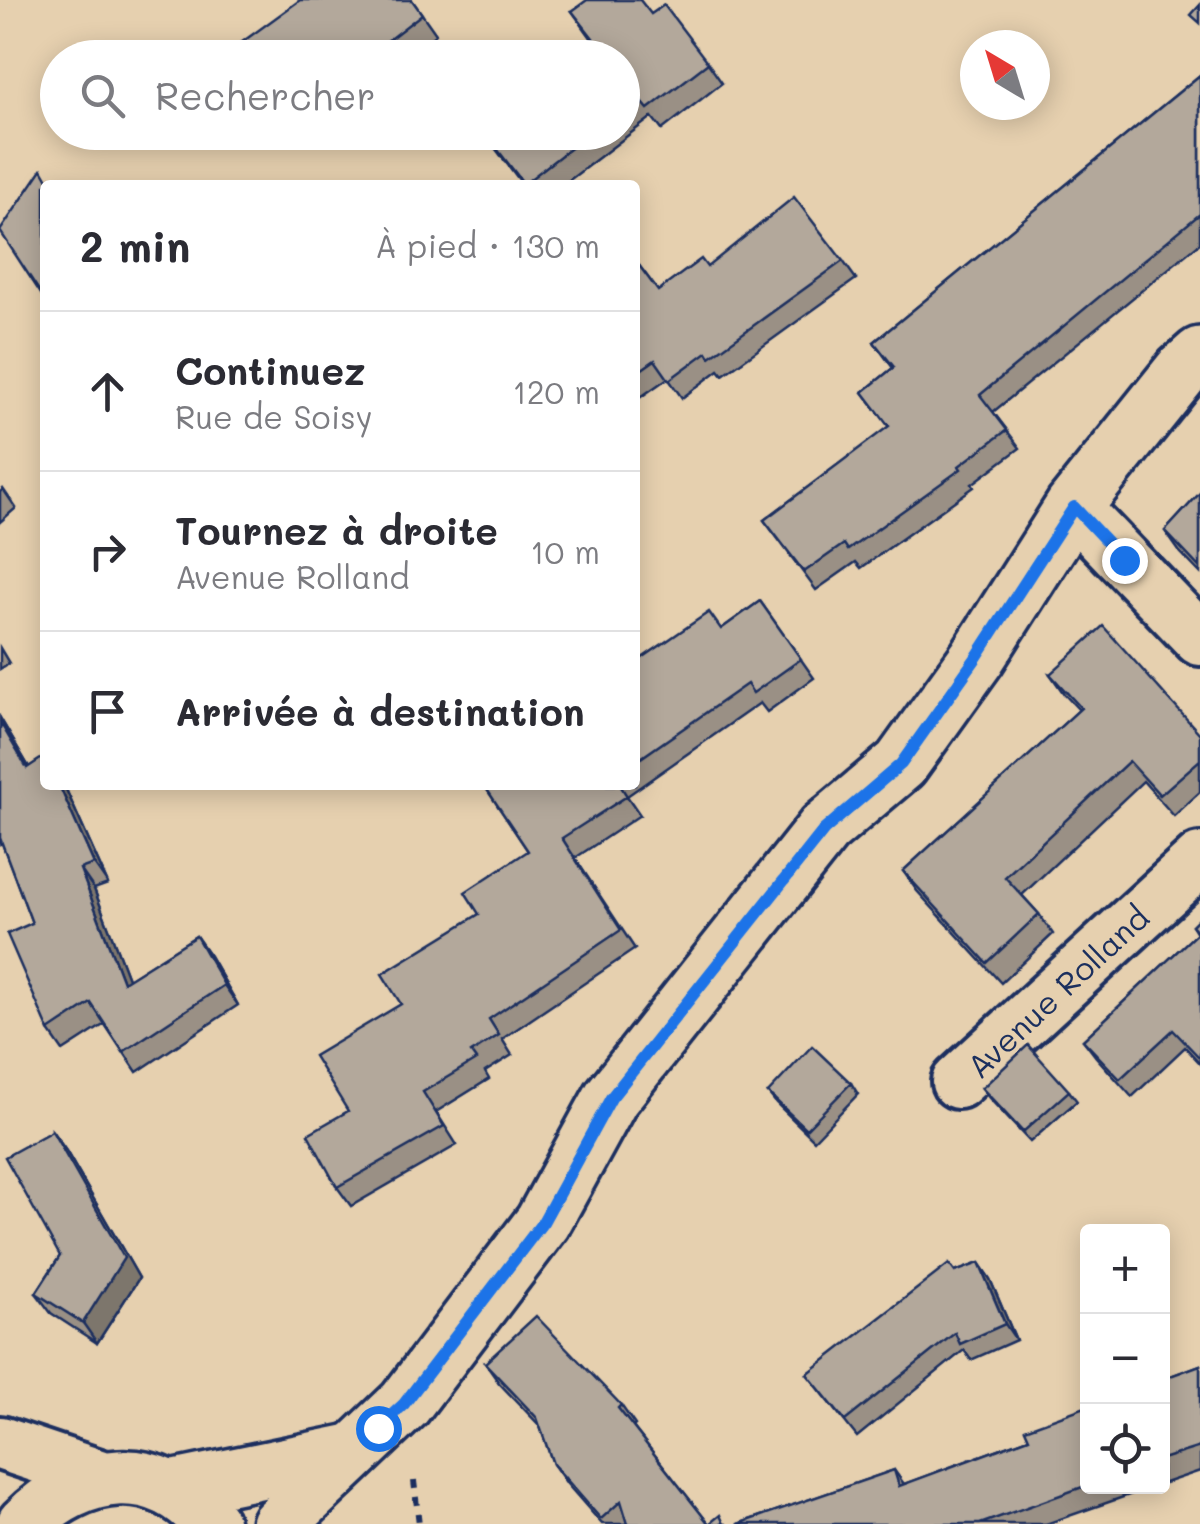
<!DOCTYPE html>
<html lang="fr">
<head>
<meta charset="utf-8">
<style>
	body { margin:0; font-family:Mali,sans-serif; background:#f7f7f7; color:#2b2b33 }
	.controls { position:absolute; right:30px; bottom:30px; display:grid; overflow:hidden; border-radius:10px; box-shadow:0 5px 25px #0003 }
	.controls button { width:90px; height:90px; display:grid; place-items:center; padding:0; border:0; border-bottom:2px solid #e1e1e2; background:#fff; color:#2b2b33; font:50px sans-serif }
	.compass { position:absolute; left:960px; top:30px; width:90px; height:90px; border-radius:50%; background:#fff; box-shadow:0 5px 25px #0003; rotate:322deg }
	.stop { position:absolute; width:30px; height:30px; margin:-22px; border:8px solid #1a73e8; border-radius:50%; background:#fff }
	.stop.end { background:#1a73e8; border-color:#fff; box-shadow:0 2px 10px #0008 }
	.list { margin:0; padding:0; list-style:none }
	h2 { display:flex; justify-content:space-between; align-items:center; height:130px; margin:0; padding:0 40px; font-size:42px }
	h2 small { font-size:32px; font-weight:400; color:#7c7c81 }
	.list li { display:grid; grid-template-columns:65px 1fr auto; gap:30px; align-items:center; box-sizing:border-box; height:160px; padding:0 40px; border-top:2px solid #e1e1e2 }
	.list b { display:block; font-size:38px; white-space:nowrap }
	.list p { margin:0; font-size:32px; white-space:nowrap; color:#7c7c81 }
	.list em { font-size:32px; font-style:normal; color:#7c7c81 }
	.icon { flex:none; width:55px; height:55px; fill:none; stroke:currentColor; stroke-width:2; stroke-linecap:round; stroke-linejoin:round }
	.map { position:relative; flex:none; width:1200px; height:1524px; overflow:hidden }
	.search { position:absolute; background:#fff; box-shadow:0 5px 25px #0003; left:40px; top:40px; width:600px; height:110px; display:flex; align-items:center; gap:25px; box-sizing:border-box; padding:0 35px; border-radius:55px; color:#7c7c81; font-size:38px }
	.panel { position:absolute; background:#fff; box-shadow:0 5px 25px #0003; left:40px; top:180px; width:600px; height:610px; border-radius:10px }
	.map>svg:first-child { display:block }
</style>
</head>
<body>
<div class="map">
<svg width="1200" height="1524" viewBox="0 0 1200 1524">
	<rect width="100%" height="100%" fill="#e6d0af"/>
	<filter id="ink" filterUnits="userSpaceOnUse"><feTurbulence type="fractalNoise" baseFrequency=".01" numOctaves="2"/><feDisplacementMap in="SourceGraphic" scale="20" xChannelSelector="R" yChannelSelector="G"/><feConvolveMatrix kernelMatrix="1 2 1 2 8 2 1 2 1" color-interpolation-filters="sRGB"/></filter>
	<g filter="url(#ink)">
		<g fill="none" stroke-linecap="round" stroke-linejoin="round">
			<defs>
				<g id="minor">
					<polyline points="1073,507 1200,639"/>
					<polyline points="958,1082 1200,860"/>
					<polyline points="0,1443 104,1478"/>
				</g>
				<g id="secondary">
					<polyline points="171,1489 351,1452"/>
					<path d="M25,1524C80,1468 159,1457 211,1524"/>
					<polyline points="279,1524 405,1404 543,1222 611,1098 824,829 901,764 977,658 1073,507 1182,371 1200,355"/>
				</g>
			</defs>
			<!-- minor casing -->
			<use href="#minor" stroke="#1b2f5e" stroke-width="60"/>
			<!-- secondary casing -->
			<use href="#secondary" stroke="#1b2f5e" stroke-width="62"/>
			<!-- path -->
			<polyline stroke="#1b2f5e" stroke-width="6" stroke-dasharray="8 8" stroke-linecap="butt" points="414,1481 419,1524"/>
			<!-- minor -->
			<use href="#minor" stroke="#e6d0af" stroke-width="52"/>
			<!-- secondary -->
			<use href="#secondary" stroke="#e6d0af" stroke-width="55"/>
		</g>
		<!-- wall -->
		<g fill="#9a9085" stroke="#1b2f5e" stroke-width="2.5">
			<polygon points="412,0 436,34 406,58 239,58"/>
			<polygon points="572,11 651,14 708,63 722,83 662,130 652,117 563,185 523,185 483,132 622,132 622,58 592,39"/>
			<polygon points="1200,75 1200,243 993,412 1020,448 972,484 974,487 861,568 856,562 816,590 764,520 889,427 863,392 893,368 874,342"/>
			<polygon points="277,132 306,132 291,143 288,138 284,141"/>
			<polygon points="635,260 658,291 707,267 843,261 856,279 723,375 719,370 682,398 668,378 635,401"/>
			<polygon points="3,489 16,508 0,522 0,492"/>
			<polygon points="1200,493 1200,573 1179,551 1165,531"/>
			<polygon points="760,601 814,678 767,712 760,703 627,796 640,815 575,858 635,949 502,1039 512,1055 485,1072 489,1079 436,1112 457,1145 351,1206 337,1187 348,1111 401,1004 479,914 528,851 484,785 635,785 635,663 721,629"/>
			<polygon points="0,648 9,663 0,669"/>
			<polygon points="1050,674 1200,734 1200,792 1174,816 1143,781 1022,895 1039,914 1053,934 1001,983 917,891 903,871 1079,710 1064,694"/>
			<polygon points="0,718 29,767 45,785 64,785 108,884 94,889 128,979 196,936 210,956 238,1005 137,1072 105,1024 63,1051 49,1031 32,923 2,843 0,844"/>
			<polygon points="1200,917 1200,1063 1185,1047 1132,1097 1096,1057 1083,1040 1197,933 1192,925"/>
			<polygon points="851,1083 858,1094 814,1140 776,1103 768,1093"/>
			<polygon points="982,1088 1069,1091 1077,1101 1030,1142 989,1098"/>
			<polygon points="52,1131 66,1151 139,1278 97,1343 51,1313 36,1293 60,1256"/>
			<polygon points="979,1263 990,1279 1016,1340 971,1360 964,1350 857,1437 807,1374 955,1272"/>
			<polygon points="485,1363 621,1405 635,1425 633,1427 709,1524 727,1524 602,1524 567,1484 553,1464 540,1426 499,1383"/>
			<polygon points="1200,1365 1200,1471 1162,1484 1162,1379"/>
			<polygon points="1088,1406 1088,1486 1155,1486 1046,1524 738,1524 894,1470 904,1484 1029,1438"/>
		</g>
		<!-- shaded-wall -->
		<g fill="#7d766c" stroke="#1b2f5e" stroke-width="2.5">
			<polygon points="0,718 41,788 27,768 0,722"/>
			<polygon points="59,785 64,785 108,884 94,864"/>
			<polygon points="80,869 94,889 137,1002 123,982"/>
			<polygon points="196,936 210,956 238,1005 224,985"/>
			<polygon points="52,1131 66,1151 139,1278 97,1343 83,1323"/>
			<polygon points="979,1263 990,1279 1016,1340 1005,1324"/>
		</g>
		<!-- building -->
		<g fill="#b3a89b" stroke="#1b2f5e" stroke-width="2.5">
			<polygon points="300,0 412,0 422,14 365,58 239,58 234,48"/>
			<polygon points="587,0 640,0 651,14 664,5 708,63 648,109 638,97 622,109 622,58 567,58 593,38 572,11"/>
			<polygon points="1200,5 1200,23 1191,15"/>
			<polygon points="1200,75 1200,214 980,395 1007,430 959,466 961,469 848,550 844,544 804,572 764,520 889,426 863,392 894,367 874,342"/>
			<polygon points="484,132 591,132 524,184"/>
			<polygon points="42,169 51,185 45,185 45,300 0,231"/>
			<polygon points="794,197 843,261 710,357 707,352 669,380 655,360 635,374 635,260 658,291 701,259 707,267"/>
			<polygon points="1200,493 1200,568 1165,531"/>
			<polygon points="760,601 801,659 753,693 747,684 635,762 635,663 709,612 721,629"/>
			<polygon points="1103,626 1200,734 1200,760 1160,795 1129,761 1005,877 1039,914 987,963 903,871 1081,708 1050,674"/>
			<polygon points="0,722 27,768 45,756 45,785 59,785 94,864 80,869 123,982 196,936 224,985 123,1052 91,1003 49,1031 7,934 32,923 0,838"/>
			<polygon points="484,785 620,785 627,796 562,838 621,930 489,1019 499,1035 471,1053 476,1060 423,1092 444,1126 337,1187 308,1134 348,1111 314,1056 401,1004 382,974 479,914 465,892 528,851"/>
			<polygon points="1200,917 1200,1058 1173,1030 1120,1079 1083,1040 1198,932 1192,925"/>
			<polygon points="1028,1045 1069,1091 1023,1132 982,1088"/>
			<polygon points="812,1046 851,1083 806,1129 768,1093"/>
			<polygon points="52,1131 124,1258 83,1323 36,1293 60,1256 5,1157"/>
			<polygon points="979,1263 1005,1324 960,1344 955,1333 845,1421 807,1374 949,1264 955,1272"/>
			<polygon points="536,1316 621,1405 618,1408 709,1524 720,1515 724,1524 628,1524 621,1501 601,1519 553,1464 537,1418 485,1363"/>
			<polygon points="1200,1365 1200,1447 1162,1459 1162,1379"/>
			<polygon points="1088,1406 1088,1485 980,1524 738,1524 894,1470 899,1486 1029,1438 1025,1429"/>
		</g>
	</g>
	<g fill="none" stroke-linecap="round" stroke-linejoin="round" filter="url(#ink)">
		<!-- route -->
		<polyline stroke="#1a73e8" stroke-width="12" points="378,1428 404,1404 543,1222 611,1098 824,830 901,764 976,658 1074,507 1124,560"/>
	</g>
	<g text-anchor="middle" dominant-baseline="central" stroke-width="8" stroke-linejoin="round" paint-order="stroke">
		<!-- street labels -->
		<g font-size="32" fill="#1b2f5e" stroke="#e6d0af">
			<text transform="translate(1057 991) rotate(-43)">Avenue Rolland</text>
		</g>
	</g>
</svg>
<div class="controls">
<button>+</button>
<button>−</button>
<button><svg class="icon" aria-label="locate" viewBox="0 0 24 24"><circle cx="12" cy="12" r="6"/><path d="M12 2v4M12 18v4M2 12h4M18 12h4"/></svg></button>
</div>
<svg class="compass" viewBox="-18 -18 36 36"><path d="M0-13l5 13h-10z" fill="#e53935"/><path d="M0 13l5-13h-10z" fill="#7c7c81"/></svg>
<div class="stop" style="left:378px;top:1428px"></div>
<div class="stop end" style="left:1124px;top:560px"></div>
<div class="search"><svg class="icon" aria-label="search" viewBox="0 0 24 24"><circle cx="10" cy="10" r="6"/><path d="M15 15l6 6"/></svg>Rechercher</div>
<section class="panel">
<h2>2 min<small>À pied · 130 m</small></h2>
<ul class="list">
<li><svg class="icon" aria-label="ahead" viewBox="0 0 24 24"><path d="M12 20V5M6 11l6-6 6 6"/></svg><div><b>Continuez</b><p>Rue de Soisy</p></div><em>120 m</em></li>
<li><svg class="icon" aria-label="right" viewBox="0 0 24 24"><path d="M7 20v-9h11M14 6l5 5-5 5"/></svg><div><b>Tournez à droite</b><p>Avenue Rolland</p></div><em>10 m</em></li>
<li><svg class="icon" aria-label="arrive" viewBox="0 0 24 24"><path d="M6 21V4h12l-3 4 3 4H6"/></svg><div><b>Arrivée à destination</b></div></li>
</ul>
</section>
</div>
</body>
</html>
